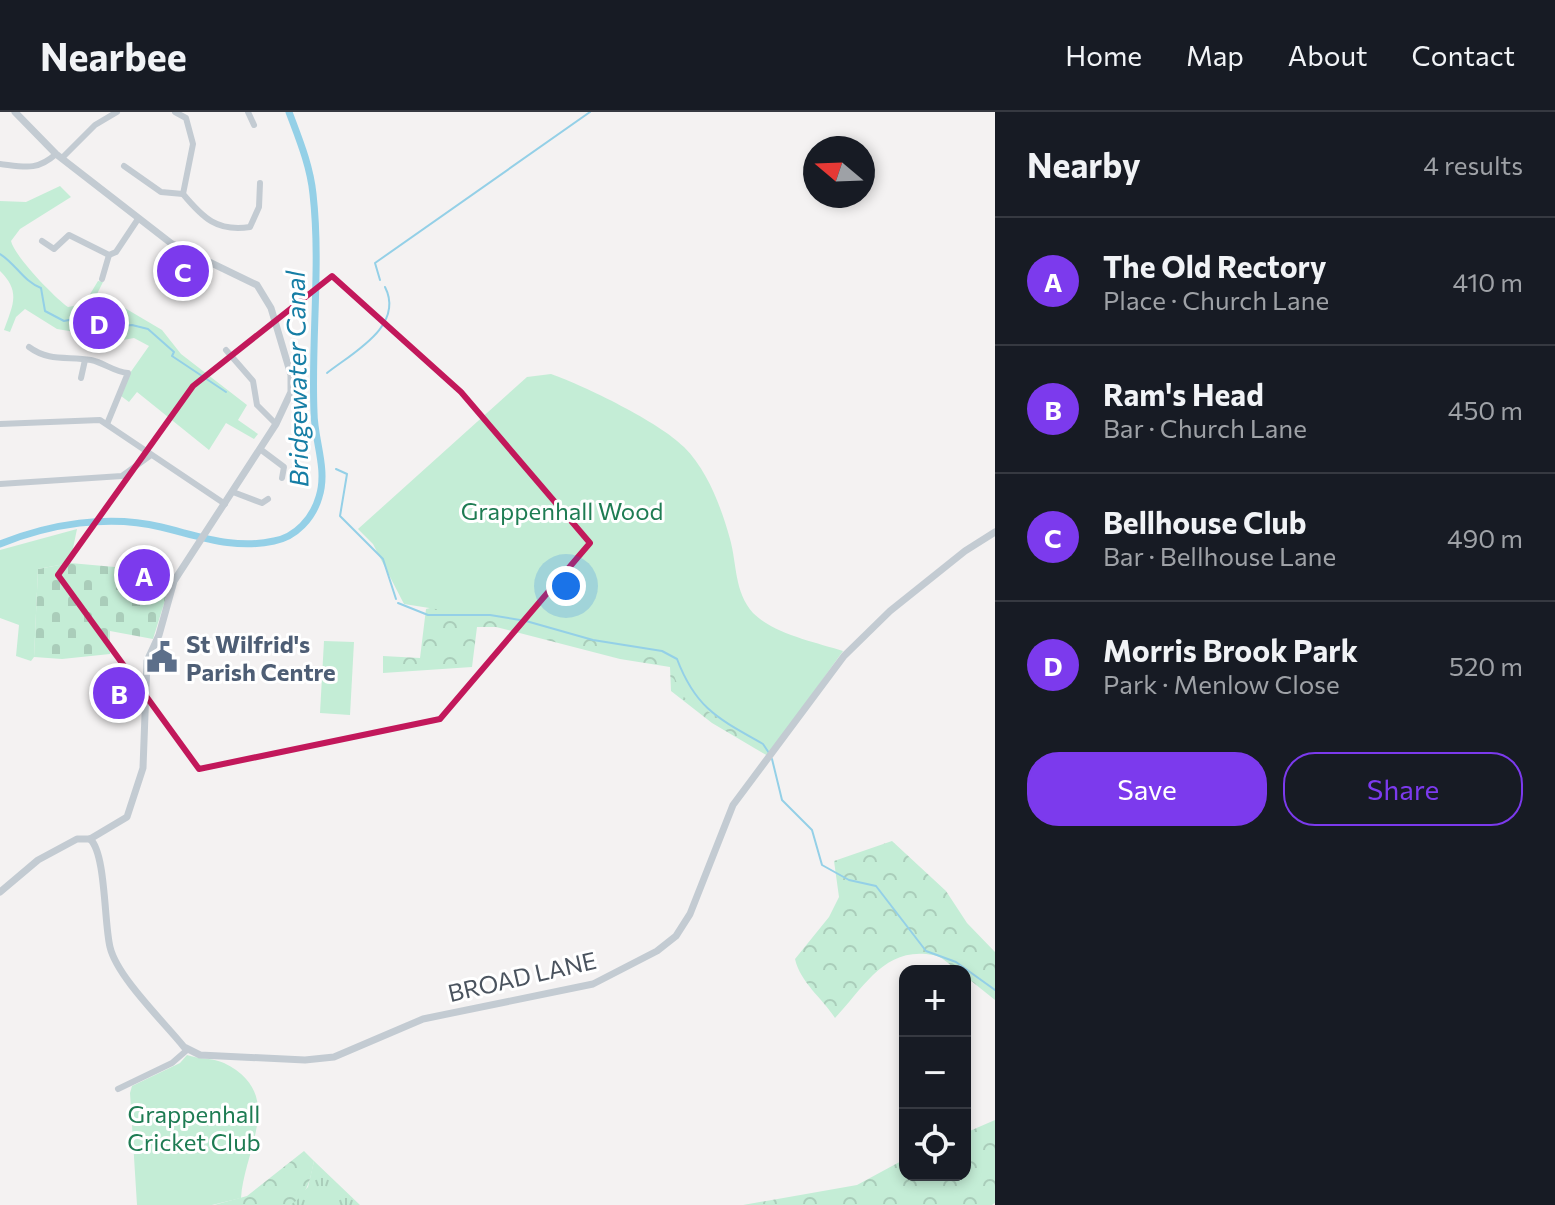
<!DOCTYPE html>
<html lang="en">
<head>
<meta charset="utf-8">
<style>
	body { margin:0; font-family:Commissioner,sans-serif; background:#242831; color:#f1f3f6 }
	.controls { position:absolute; right:24px; bottom:24px; display:grid; overflow:hidden; border-radius:16px; box-shadow:0 4px 12px #0003 }
	.controls button { width:72px; height:72px; display:grid; place-items:center; padding:0; border:0; border-bottom:2px solid #363941; background:#171b24; color:#f1f3f6; font:40px sans-serif }
	.compass { position:absolute; left:803px; top:24px; width:72px; height:72px; border-radius:50%; background:#171b24; box-shadow:0 4px 12px #0003; rotate:289deg }
	.you { position:absolute; left:566px; top:474px; width:28px; height:28px; margin:-20px; border:6px solid #fff; border-radius:50%; background:#1a73e8; box-shadow:0 0 0 12px #1a73e833 }
	.badge { display:grid; place-items:center; width:52px; height:52px; border-radius:50%; background:#7c3aed; color:#fff; font-size:26px; font-weight:700 }
	.pin { position:absolute; translate:-50% -50%; border:4px solid #fff; box-shadow:0 2px 8px #0006 }
	.list { margin:0; padding:0; list-style:none }
	h2 { display:flex; justify-content:space-between; align-items:center; height:104px; margin:0; padding:0 32px; font-size:34px }
	h2 small { font-size:26px; font-weight:400; color:#9ea1a6 }
	.list li { display:grid; grid-template-columns:52px 1fr auto; gap:24px; align-items:center; box-sizing:border-box; height:128px; padding:0 32px; border-top:2px solid #363941 }
	.list b { display:block; font-size:30px; white-space:nowrap }
	.list p { margin:0; font-size:26px; white-space:nowrap; color:#9ea1a6 }
	.list em { font-size:26px; font-style:normal; color:#9ea1a6 }
	.actions { display:flex; gap:16px; padding:24px 32px }
	.actions a { flex:1; padding:18px 0; border:2px solid #7c3aed; border-radius:32px; text-align:center; font-size:28px; color:#7c3aed }
	.actions .main { background:#7c3aed; color:#fff }
	.icon { flex:none; width:44px; height:44px; fill:none; stroke:currentColor; stroke-width:2; stroke-linecap:round; stroke-linejoin:round }
	.map { position:relative; flex:none; width:995px; height:1093px; overflow:hidden }
	header { display:flex; align-items:center; gap:48px; box-sizing:border-box; height:112px; padding:0 40px; background:#171b24; border-bottom:2px solid #363941 }
	header strong { font-size:38px }
	nav { display:flex; gap:44px; margin-inline-start:auto; font-size:28px }
	main { display:flex }
	aside { flex:1; background:#171b24 }
	.map>svg:first-child { display:block }
</style>
</head>
<body>
<header>
<strong>Nearbee</strong>
<nav><a>Home</a><a>Map</a><a>About</a><a>Contact</a></nav>
</header>
<main>
<div class="map">
<svg width="995" height="1093" viewBox="0 0 995 1093">
	<defs>
		<pattern id="grass-tufts" width="24" height="20" patternUnits="userSpaceOnUse" patternTransform="scale(2)"><rect width="24" height="20" fill="#c4edd6"/><path d="M3 7l-1-3M5 7V3M7 7l1-3M15 17l-1-3M17 17v-4M19 17l1-3" fill="none" stroke="#aacdba"/></pattern>
		<pattern id="forest-crowns" width="20" height="18" patternUnits="userSpaceOnUse" patternTransform="scale(2)"><rect width="20" height="18" fill="#c4edd6"/><path d="M2 6a3 3 0 1 1 6 0M12 15a3 3 0 1 1 6 0" fill="none" stroke="#aacdba"/></pattern>
		<pattern id="cemetery-stones" width="16" height="16" patternUnits="userSpaceOnUse" patternTransform="scale(2)"><rect width="16" height="16" fill="#c4edd6"/><path d="M2 7V4a2 2 0 0 1 4 0v3zM10 15v-3a2 2 0 0 1 4 0v3z" fill="#aacdba"/></pattern>
	</defs>
	<rect width="100%" height="100%" fill="#f4f2f2"/>
	<!-- grass -->
	<polygon fill="url(#grass-tufts)" points="314,1049 360,1093 290,1093 308,1075"/>
	<!-- forest -->
	<g fill="url(#forest-crowns)">
		<polygon points="494,480 804,594 768,644 712,611 671,579 670,555 620,547 496,515 477,515 472,555 383,561 383,544 420,546 426,497"/>
		<path d="M892,729L946,779L967,811L995,840V888L965,864V859C952,859 946,845 933,843C885,834 865,874 835,906C822,886 800,870 795,847L829,805L839,785L834,749Z"/>
		<polygon points="995,1008 995,1091 992,1093 743,1093 857,1073 905,1047 905,1063 965,1063 965,1021"/>
		<path d="M304,1039L314,1049C310,1068 308,1083 290,1093H214L247,1084Z"/>
	</g>
	<!-- cemetery -->
	<polygon fill="url(#cemetery-stones)" points="70,451 126,456 121,476 167,482 153,527 110,519 110,542 62,547 34,545 38,457"/>
	<!-- park -->
	<g fill="#c4edd6">
		<path d="M60,74L71,85L20,117L11,129C15,145 55,186 68,195L84,192L98,169L103,170L94,188L98,194L115,196L118,192L162,218L181,242L247,293L238,308L258,322L254,327L226,311L209,338L137,280L129,290L121,284L130,261L149,234L134,226L123,228L57,217L25,197L16,205L10,220L4,218C13,192 21,180 0,159V89L26,90Z"/>
		<path d="M551,262C585,274 659,310 684,335C708,359 721,395 730,427C737,452 734,480 753,501C774,522 815,530 843,539L772,638L682,584L667,546L565,517L524,516L499,507L404,492L373,432L358,417L527,265Z"/>
		<polygon points="77,417 70,451 38,457 34,545 31,549 16,544 19,513 0,506 0,438"/>
		<polygon points="324,529 354,530 350,603 320,601"/>
		<path d="M187,943C198,947 214,946 224,951C287,982 244,1037 241,1086L212,1093H137L130,981L132,974L180,951Z"/>
	</g>
	<g fill="none" stroke-linecap="round" stroke-linejoin="round">
		<!-- stream -->
		<g stroke="#94d0e7" stroke-width="2">
			<path d="M0,142C16,152 23,169 41,176L45,199L64,209L89,204L107,216L132,213L148,217L174,240L172,244L226,280"/>
			<polyline points="380,168 375,151 590,0"/>
			<path d="M327,261C352,241 405,214 385,175"/>
			<polyline points="336,357 347,362 340,404 383,447 396,487"/>
			<path d="M398,491L428,503H490L526,509L593,528L662,539L677,547C696,597 719,607 763,632L769,641"/>
			<polyline points="772,647 782,688 812,718 822,753 849,768 876,774 926,839 956,850 995,878"/>
		</g>
		<!-- canal -->
		<path stroke="#94d0e7" stroke-width="7" d="M0,432C49,412 109,402 161,415C199,424 234,438 274,429C296,425 313,406 319,385C328,357 314,328 314,300C311,228 321,153 313,82C310,53 299,27 289,0"/>
		<!-- minor -->
		<g stroke="#c3cbd2" stroke-width="6">
			<path d="M175,0L186,6L193,32L183,82C203,106 217,120 250,115L259,95L260,71"/>
			<polyline points="248,0 254,13"/>
			<polyline points="62,46 95,13 117,0"/>
			<path d="M0,52C25,55 37,59 56,42"/>
			<polyline points="124,54 161,80 183,82"/>
			<polyline points="42,129 54,137 69,123 109,143 116,140 138,107"/>
			<polyline points="102,167 109,143"/>
			<path d="M29,235C49,250 68,244 91,248C105,251 114,260 128,261L107,312"/>
			<polyline points="226,238 253,269 257,293 276,312"/>
			<polyline points="81,266 85,248"/>
			<polyline points="0,312 100,308 225,392"/>
			<polyline points="260,337 284,355 282,366"/>
			<polyline points="0,372 122,364 151,343"/>
			<polyline points="233,380 262,391 268,387"/>
			<polyline points="118,977 172,951 187,938"/>
		</g>
		<!-- tertiary -->
		<g stroke="#c3cbd2" stroke-width="7">
			<path d="M90,727C106,741 104,811 110,835C117,865 164,910 184,935L200,943L305,948L334,945L423,907L593,872L657,839L676,824L690,802L733,693L844,544L890,499L965,439L995,420"/>
			<polyline points="0,780 38,748 77,727 90,727 127,705 143,656 147,549 159,523 174,469 276,312 291,280 291,263 271,196 257,173 172,132 56,42 15,0"/>
		</g>
	</g>
	<!-- marked area -->
	<path fill="none" stroke="#c2185b" stroke-width="6" stroke-linejoin="round" d="M332,164L461,280L590,431L440,607L199,657L58,463L193,274Z"/>
	<!-- icons -->
	<defs>
		<symbol id="civic-bare" viewBox="-9 -9 18 18"><path d="M-.6-6.5H3V-4.5H.6V-3L4-1V1h2V6H-6V1h2V-1L-.6-3ZM-1.2 2.5V6h2.4V2.5Z" fill="#5c6f8a" stroke="#fff" stroke-width="2.5" paint-order="stroke"/></symbol>
	</defs>
	<g fill-rule="evenodd">
		<use href="#civic-bare" x="140" y="523" width="44" height="44"/>
	</g>
	<g text-anchor="middle" dominant-baseline="central" stroke-width="6" stroke-linejoin="round" paint-order="stroke">
		<!-- park labels -->
		<g font-size="24" fill="#1e7c53" stroke="#fff">
			<text x="562" y="398">Grappenhall Wood</text>
			<text x="194" y="1001">Grappenhall<tspan x="194" dy="28">Cricket Club</tspan></text>
		</g>
		<!-- service labels -->
		<g font-size="24" font-weight="bold" fill="#4e5e75" stroke="#fff" text-anchor="start">
			<text x="186" y="531">St Wilfrid's<tspan x="186" dy="28">Parish Centre</tspan></text>
		</g>
		<!-- street labels -->
		<g font-size="24" fill="#4a535e" stroke="#fff">
			<text transform="translate(522 864) rotate(-13)">BROAD LANE</text>
		</g>
		<!-- water labels -->
		<g font-size="26" font-style="italic" fill="#167ea5" stroke="#fff">
			<text transform="translate(296 267) rotate(-91)">Bridgewater Canal</text>
		</g>
	</g>
</svg>
<div class="controls">
<button>+</button>
<button>−</button>
<button><svg class="icon" aria-label="locate" viewBox="0 0 24 24"><circle cx="12" cy="12" r="6"/><path d="M12 2v4M12 18v4M2 12h4M18 12h4"/></svg></button>
</div>
<svg class="compass" viewBox="-18 -18 36 36"><path d="M0-13l5 13h-10z" fill="#e53935"/><path d="M0 13l5-13h-10z" fill="#9ea1a6"/></svg>
<div class="you"></div>
<div class="pin badge" style="left:144px;top:463px">A</div>
<div class="pin badge" style="left:119px;top:581px">B</div>
<div class="pin badge" style="left:183px;top:159px">C</div>
<div class="pin badge" style="left:99px;top:211px">D</div>
</div>
<aside>
<h2>Nearby<small>4 results</small></h2>
<ul class="list">
<li><span class="badge">A</span><div><b>The Old Rectory</b><p>Place · Church Lane</p></div><em>410 m</em></li>
<li><span class="badge">B</span><div><b>Ram's Head</b><p>Bar · Church Lane</p></div><em>450 m</em></li>
<li><span class="badge">C</span><div><b>Bellhouse Club</b><p>Bar · Bellhouse Lane</p></div><em>490 m</em></li>
<li><span class="badge">D</span><div><b>Morris Brook Park</b><p>Park · Menlow Close</p></div><em>520 m</em></li>
</ul>
<div class="actions"><a class="main">Save</a><a>Share</a></div>
</aside>
</main>
</body>
</html>
